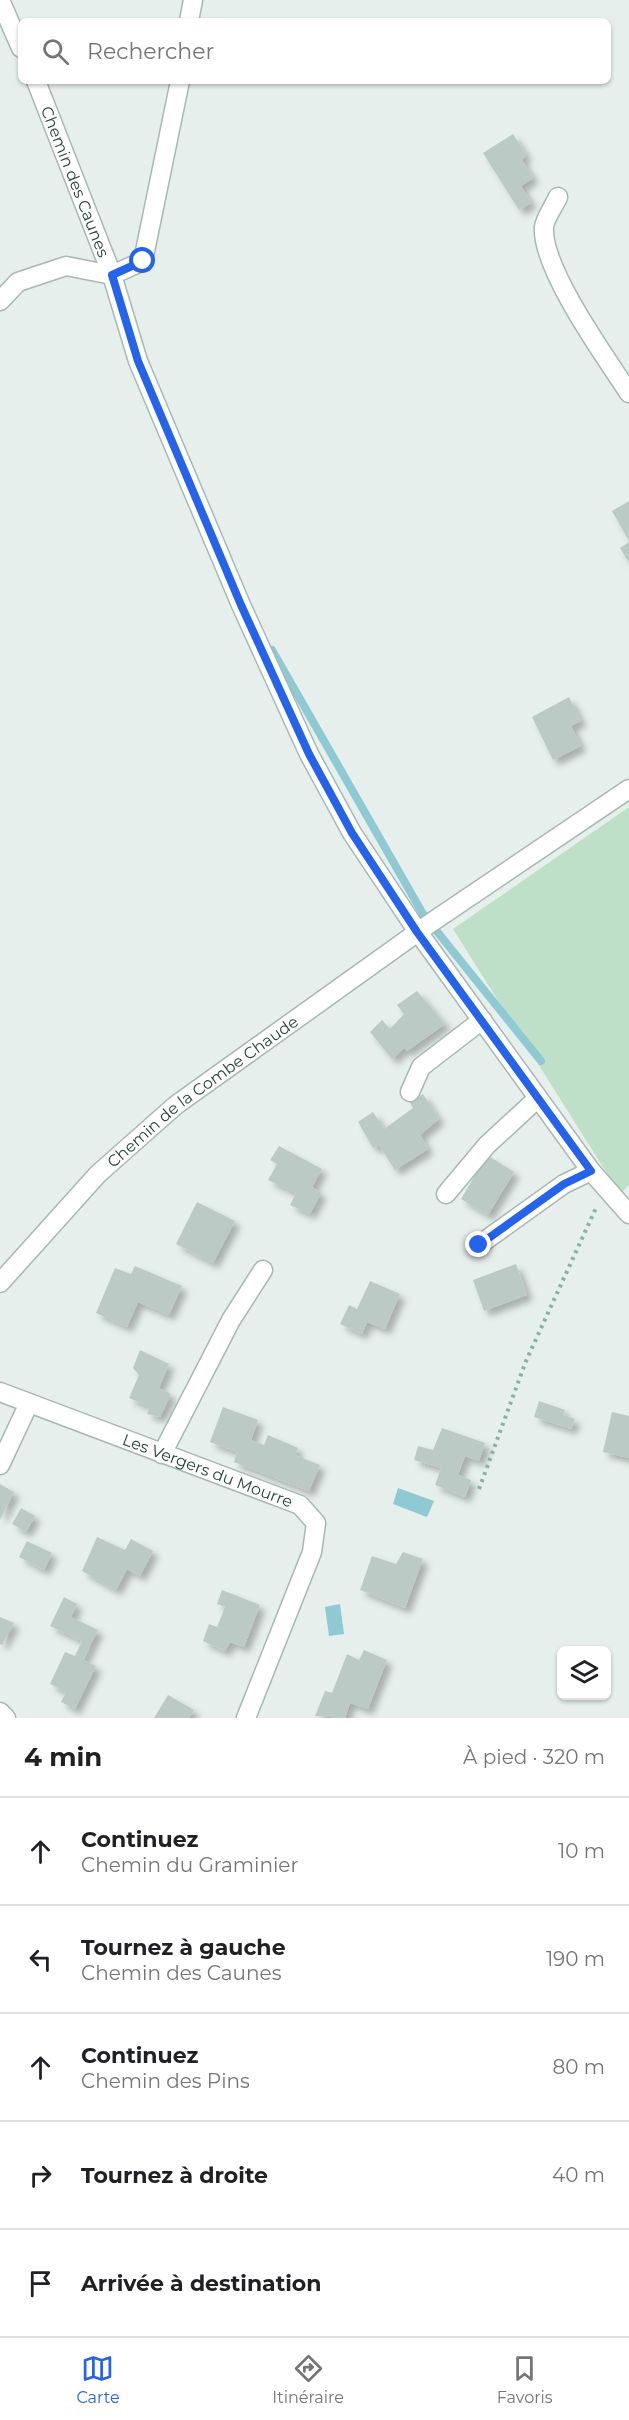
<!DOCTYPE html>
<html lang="fr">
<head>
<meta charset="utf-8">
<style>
	body { margin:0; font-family:Montserrat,sans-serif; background:#f6f6f6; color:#202124 }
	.controls { position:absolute; right:18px; bottom:18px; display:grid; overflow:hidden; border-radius:9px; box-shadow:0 2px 4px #0004 }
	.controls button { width:54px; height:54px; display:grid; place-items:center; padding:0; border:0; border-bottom:2px solid #e0e0e0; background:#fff; color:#202124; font:30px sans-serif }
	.stop { position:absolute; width:18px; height:18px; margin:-14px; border:4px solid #2563eb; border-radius:50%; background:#fff }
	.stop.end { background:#2563eb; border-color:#fff; box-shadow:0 2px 6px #0008 }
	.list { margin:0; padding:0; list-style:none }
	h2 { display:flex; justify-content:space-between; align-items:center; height:78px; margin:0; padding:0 24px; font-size:26px }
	h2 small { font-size:20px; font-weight:400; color:#757577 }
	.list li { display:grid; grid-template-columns:39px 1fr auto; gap:18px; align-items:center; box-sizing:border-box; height:108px; padding:0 24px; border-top:2px solid #e0e0e0 }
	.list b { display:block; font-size:22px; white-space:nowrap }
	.list p { margin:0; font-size:20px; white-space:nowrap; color:#757577 }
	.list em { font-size:20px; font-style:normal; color:#757577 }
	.icon { flex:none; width:33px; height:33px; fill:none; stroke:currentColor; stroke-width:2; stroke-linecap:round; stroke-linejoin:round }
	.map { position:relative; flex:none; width:629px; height:1718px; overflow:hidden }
	.search { position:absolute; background:#fff; box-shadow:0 2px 4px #0004; left:18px; right:18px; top:18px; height:66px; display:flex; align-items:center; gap:15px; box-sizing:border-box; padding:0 21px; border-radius:9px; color:#757577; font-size:22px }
	.sheet { height:618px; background:#fff }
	nav { display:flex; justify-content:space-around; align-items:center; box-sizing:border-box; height:84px; border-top:2px solid #e0e0e0; background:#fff; font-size:16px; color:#757577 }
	nav a { display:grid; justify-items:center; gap:3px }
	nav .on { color:#2563eb }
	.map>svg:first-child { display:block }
</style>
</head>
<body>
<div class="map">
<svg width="629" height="1718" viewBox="0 0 629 1718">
	<defs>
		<filter id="shadow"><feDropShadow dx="5.5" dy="5.5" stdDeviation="3" flood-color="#0004"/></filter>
	</defs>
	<rect width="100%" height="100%" fill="#e6efeb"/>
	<!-- green -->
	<polygon fill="#bfe0c8" points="629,807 629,1185 620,1194 453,929"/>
	<!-- water -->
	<g fill="#8ec9d4">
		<polygon points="398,1488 434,1501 427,1517 393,1504"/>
		<polygon points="340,1604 344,1634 329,1636 325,1607"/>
	</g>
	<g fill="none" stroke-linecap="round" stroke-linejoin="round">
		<!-- stream -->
		<polyline stroke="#8ec9d4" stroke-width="8" points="272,650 423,914 541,1061"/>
	</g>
	<!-- building -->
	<g fill="#bbcac4" filter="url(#shadow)">
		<polygon points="513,134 526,155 522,160 533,178 521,186 531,203 519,210 483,153"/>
		<polygon points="629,501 629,541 612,511"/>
		<polygon points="629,542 629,563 620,548"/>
		<polygon points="569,697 581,721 571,726 581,746 553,760 532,717"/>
		<polygon points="417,991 445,1024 407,1051 404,1048 392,1059 370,1032 382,1020 390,1029 404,1014 397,1005"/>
		<polygon points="423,1094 439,1119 420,1135 428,1149 395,1170 379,1145 373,1148 358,1122 373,1112 384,1129 413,1108 410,1103"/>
		<polygon points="279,1146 322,1169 312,1187 321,1193 310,1214 290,1205 296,1193 268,1180 277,1164 270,1160"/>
		<polygon points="487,1155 514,1172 488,1215 461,1199"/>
		<polygon points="197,1202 235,1221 213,1263 176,1244"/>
		<polygon points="516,1264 527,1295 484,1311 473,1280"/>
		<polygon points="135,1266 182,1286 169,1315 138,1302 127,1327 96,1313 115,1268 131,1274"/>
		<polygon points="370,1281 400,1294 385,1329 367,1322 362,1334 340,1324 349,1305 357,1309"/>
		<polygon points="140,1350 169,1364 159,1388 171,1394 160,1417 147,1414 150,1407 129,1398 139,1375 133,1368"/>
		<polygon points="539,1401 565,1410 563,1415 575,1419 571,1429 534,1417"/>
		<polygon points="223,1407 258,1420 251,1440 264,1445 268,1435 298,1448 295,1455 320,1465 309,1491 234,1462 237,1452 210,1442"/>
		<polygon points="612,1412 629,1416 629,1458 603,1452"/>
		<polygon points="442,1428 485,1443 479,1461 465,1456 458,1475 471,1480 465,1497 435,1485 441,1468 414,1460 418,1446 433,1450"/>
		<polygon points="0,1484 14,1492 0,1520"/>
		<polygon points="21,1508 35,1516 26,1532 12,1524"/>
		<polygon points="97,1537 125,1550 131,1539 153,1551 140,1576 127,1569 116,1590 82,1571"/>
		<polygon points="27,1541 52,1553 44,1570 19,1557"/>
		<polygon points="403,1552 423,1559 405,1608 360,1590 372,1556 396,1564"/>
		<polygon points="222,1590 260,1605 244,1647 230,1642 225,1651 203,1641 209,1624 217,1627 225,1607 217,1604"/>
		<polygon points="64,1597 77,1604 71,1617 98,1630 83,1660 96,1666 75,1709 61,1702 66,1692 50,1684 65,1652 75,1656 82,1641 50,1626"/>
		<polygon points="0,1617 14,1623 2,1645 0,1644"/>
		<polygon points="364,1650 387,1660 368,1709 350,1703 345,1718 315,1716 325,1691 332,1693 347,1654 359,1660"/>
		<polygon points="168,1695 194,1710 189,1718 154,1718"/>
	</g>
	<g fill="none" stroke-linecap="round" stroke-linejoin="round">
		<defs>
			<g id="minor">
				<polyline points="0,0 21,48"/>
				<polyline points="189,21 193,0"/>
				<path id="s1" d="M36,81L112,275L138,361L241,605L309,754L352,833L418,932L591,1171L629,1214"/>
				<path d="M558,197C554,206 545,218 544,227C541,268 606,358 629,393"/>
				<polyline points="0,301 18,282 66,266 112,275 143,261 180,81"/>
				<polyline points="432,922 629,789"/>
				<polyline points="410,1092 421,1067 482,1020"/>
				<polyline points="446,1194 487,1145 538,1098"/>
				<polyline points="479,1245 564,1184 591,1171"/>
				<path id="s2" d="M0,1283L98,1174L176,1105L429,924"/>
				<path id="s3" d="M0,1392L300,1505L316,1523L312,1552L246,1718"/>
				<polyline points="162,1454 231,1320 263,1270"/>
				<polyline points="0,1465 29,1403"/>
				<polyline points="0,1712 6,1718"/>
			</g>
		</defs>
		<!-- minor casing -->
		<use href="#minor" stroke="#a8b8b2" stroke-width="21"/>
		<!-- path -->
		<polyline stroke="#86b3a5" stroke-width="4" stroke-dasharray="3 4.5" stroke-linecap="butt" points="479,1489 526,1361 596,1208"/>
		<!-- minor -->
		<use href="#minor" stroke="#fff" stroke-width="18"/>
	</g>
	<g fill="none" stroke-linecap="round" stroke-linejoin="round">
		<!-- route -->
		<polyline stroke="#2563eb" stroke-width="8" points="143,261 112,275 138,361 241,605 309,754 352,833 417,932 591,1171 564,1184 479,1245"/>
	</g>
	<g text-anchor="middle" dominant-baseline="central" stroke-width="4.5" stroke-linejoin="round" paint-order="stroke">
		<!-- street labels -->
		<g font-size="16" fill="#24423a" stroke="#f7fbf9">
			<text stroke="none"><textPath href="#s1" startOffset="108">Chemin des Caunes</textPath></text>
			<text stroke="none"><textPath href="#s2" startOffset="280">Chemin de la Combe Chaude</textPath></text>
			<text stroke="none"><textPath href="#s3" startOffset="222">Les Vergers du Mourre</textPath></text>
		</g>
	</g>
</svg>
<div class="controls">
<button><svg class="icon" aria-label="layers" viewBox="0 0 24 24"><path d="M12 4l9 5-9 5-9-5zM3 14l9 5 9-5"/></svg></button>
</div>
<div class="stop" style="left:143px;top:261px"></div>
<div class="stop end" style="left:479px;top:1245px"></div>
<div class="search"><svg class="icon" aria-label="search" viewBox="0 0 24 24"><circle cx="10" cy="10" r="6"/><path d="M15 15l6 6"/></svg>Rechercher</div>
</div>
<section class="sheet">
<h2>4 min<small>À pied · 320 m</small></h2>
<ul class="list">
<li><svg class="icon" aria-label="ahead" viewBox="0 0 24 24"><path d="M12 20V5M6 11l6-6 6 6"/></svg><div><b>Continuez</b><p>Chemin du Graminier</p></div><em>10 m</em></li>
<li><svg class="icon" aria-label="left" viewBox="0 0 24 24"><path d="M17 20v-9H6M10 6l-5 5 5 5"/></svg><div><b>Tournez à gauche</b><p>Chemin des Caunes</p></div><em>190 m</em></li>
<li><svg class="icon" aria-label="ahead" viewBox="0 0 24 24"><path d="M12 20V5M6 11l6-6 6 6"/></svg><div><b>Continuez</b><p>Chemin des Pins</p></div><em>80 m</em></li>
<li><svg class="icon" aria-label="right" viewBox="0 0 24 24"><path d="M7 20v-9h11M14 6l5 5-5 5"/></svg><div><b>Tournez à droite</b></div><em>40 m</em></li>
<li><svg class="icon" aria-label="arrive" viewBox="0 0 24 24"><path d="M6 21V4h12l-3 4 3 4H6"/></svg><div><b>Arrivée à destination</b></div></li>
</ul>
</section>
<nav>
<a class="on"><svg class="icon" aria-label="map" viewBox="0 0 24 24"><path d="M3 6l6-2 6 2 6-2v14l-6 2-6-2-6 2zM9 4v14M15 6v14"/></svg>Carte</a>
<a><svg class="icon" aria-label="directions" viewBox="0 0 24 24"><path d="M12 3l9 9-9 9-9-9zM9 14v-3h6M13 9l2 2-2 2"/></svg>Itinéraire</a>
<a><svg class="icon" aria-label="saved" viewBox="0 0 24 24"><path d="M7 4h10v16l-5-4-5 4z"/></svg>Favoris</a>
</nav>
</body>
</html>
